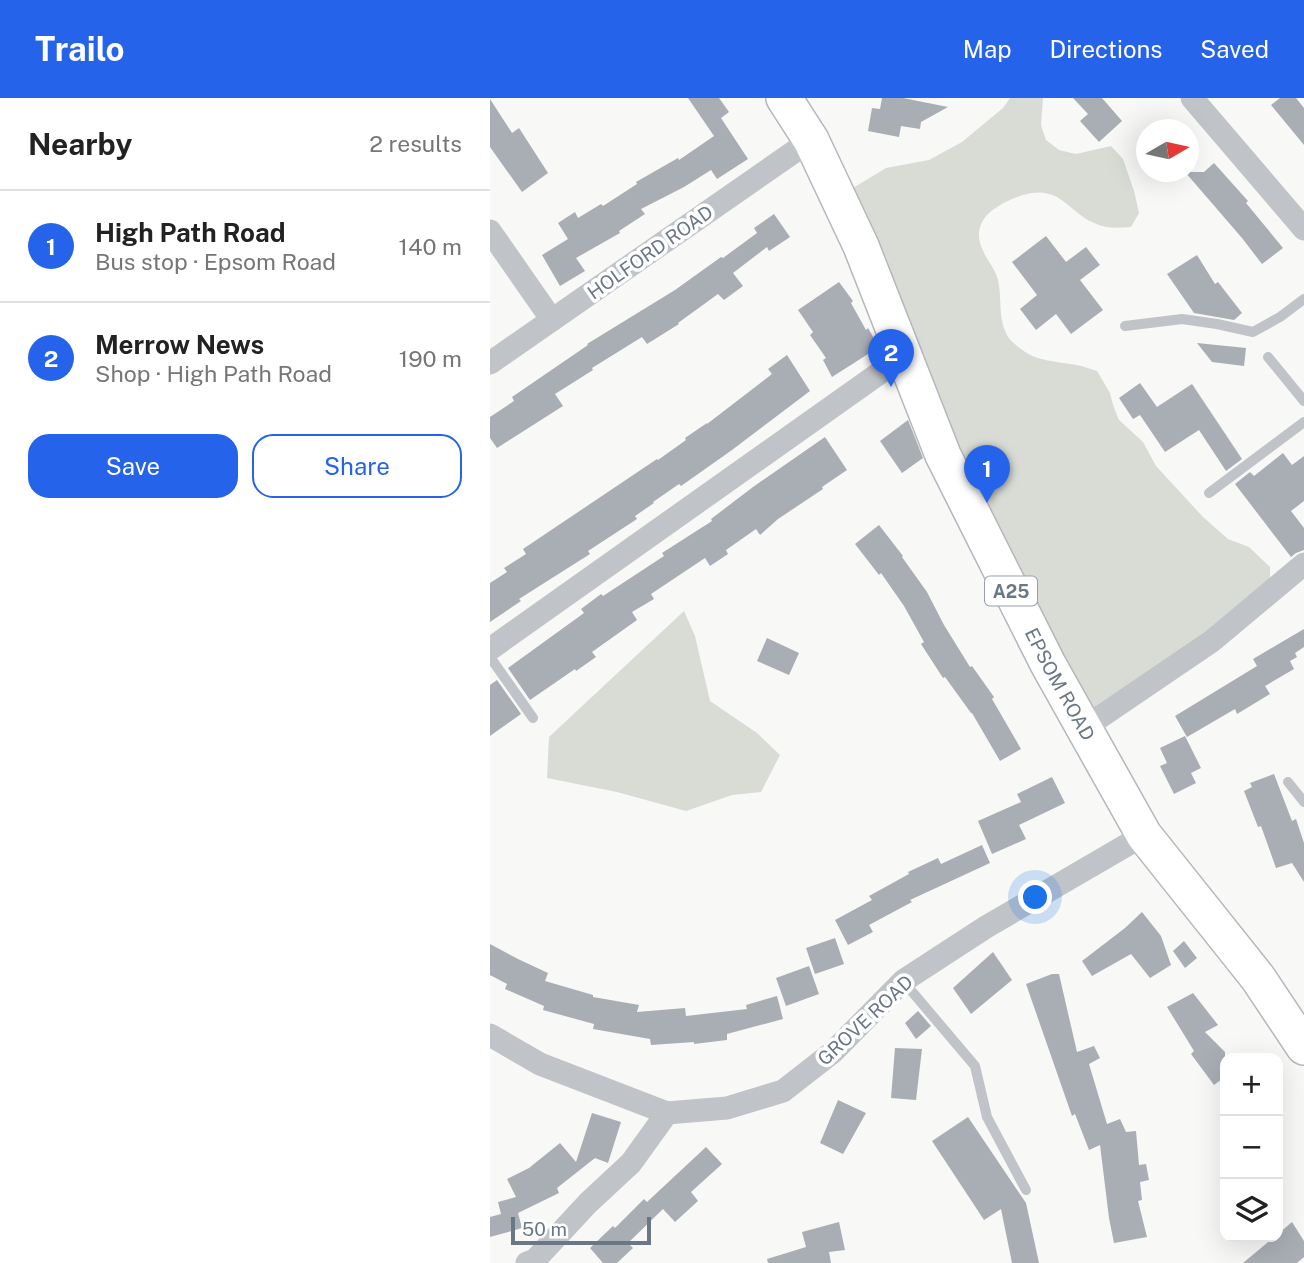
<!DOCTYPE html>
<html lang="en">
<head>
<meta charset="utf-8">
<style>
	body { margin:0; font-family:"Public Sans",sans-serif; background:#f2f2f2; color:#222 }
	.controls { position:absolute; right:21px; bottom:21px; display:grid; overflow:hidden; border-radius:14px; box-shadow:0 7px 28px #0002 }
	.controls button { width:63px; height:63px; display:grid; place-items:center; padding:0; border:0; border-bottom:2px solid #e0e0e0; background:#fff; color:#222; font:35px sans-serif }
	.compass { position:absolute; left:646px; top:21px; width:63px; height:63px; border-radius:50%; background:#fff; box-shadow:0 7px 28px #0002; rotate:81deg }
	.scale { position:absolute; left:21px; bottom:18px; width:140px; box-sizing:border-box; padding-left:7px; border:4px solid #6a7784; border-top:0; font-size:19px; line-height:24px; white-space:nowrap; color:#6a7784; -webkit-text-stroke:5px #fff; paint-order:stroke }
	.you { position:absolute; left:546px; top:800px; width:24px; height:24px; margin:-18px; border:5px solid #fff; border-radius:50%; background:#1a73e8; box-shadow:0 0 0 10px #1a73e833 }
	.badge { display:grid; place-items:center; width:46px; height:46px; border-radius:50%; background:#2563eb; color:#fff; font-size:23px; font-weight:700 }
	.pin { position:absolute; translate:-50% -58px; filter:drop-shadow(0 2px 4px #0008) }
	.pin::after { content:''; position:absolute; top:37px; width:24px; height:21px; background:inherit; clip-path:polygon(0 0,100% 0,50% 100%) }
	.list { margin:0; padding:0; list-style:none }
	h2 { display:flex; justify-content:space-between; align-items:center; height:91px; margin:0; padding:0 28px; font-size:30px }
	h2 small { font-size:23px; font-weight:400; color:#767676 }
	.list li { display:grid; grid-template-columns:46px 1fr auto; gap:21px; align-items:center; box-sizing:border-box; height:112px; padding:0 28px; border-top:2px solid #e0e0e0 }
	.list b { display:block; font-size:26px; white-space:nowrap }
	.list p { margin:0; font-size:23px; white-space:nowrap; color:#767676 }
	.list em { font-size:23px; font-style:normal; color:#767676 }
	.actions { display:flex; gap:14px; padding:21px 28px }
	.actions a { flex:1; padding:16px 0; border:2px solid #2563eb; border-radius:21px; text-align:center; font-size:24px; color:#2563eb }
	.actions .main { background:#2563eb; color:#fff }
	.icon { flex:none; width:38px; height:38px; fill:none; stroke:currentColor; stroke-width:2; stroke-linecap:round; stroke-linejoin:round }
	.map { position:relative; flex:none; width:814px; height:1165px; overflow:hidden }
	header { display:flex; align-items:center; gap:42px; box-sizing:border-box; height:98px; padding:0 35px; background:#2563eb; color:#fff }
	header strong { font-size:33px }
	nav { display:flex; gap:38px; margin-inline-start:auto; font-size:24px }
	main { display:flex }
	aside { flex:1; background:#fff }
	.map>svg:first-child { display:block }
</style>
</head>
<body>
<header>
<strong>Trailo</strong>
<nav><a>Map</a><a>Directions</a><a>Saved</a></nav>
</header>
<main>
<aside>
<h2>Nearby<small>2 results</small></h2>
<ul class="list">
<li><span class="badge">1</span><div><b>High Path Road</b><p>Bus stop · Epsom Road</p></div><em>140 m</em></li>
<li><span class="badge">2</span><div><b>Merrow News</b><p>Shop · High Path Road</p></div><em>190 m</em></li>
</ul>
<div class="actions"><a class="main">Save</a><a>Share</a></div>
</aside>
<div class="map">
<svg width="814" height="1165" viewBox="0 0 814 1165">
	<rect width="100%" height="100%" fill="#f8f8f6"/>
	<!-- green -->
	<g fill="#d8dcd5">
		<path d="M520,0H553L551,27L556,42L569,52L586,56L621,48L633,61L644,93L649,115L641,129C628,130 616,131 604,125C577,113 570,86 533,97C510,105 481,119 491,148C495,160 505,170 508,182C512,199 508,219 516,235C518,241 526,247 531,251C547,264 567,263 586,267C593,268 600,271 607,273L620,295L623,307L629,322L653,344L666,368L713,419L738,441L759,449L780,469V494L602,625L479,377L358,93L396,70L439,62L472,44L513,10Z"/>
		<polygon points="194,513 205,538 220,603 267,635 290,657 271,694 242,697 196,713 127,694 57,680 59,639"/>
	</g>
	<!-- building -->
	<g fill="#a8aeb4">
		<polygon points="198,0 229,0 239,14 231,20 258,61 227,81 221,72 194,89 151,111 155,116 129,133 130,135 86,160 95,173 70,188 52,157 78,141 68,125 85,114 88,120 111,106 113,108 147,86 146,84 188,60 189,62 224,38"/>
		<polygon points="392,0 413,0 458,9 431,24 430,31 411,28 409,39 378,33 382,10 390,11"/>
		<polygon points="583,0 612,0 632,23 609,44 590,23 598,16"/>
		<polygon points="790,0 806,0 814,10 814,47 781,7"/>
		<polygon points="0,1 22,35 29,30 58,75 32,94 0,49"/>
		<polygon points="724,65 758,103 756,105 793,150 772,166 752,140 695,74 714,74"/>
		<polygon points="284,116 300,139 279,153 277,149 243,175 253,188 234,202 228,196 188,225 189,226 157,246 152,239 102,270 103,272 65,296 73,308 7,350 0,340 0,319 24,303 22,299 98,247 97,246 185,192 231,159 233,160 267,135 264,130"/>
		<polygon points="556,138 576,164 596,149 610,167 590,182 613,212 581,236 566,216 546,232 530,211 547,197 522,164"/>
		<polygon points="707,157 725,186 728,184 752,215 744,222 704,215 677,176"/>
		<polygon points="349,184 363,203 361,205 376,232 378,230 389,249 342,279 333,262 336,260 320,237 323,234 308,212"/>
		<polygon points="707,245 756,250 754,268 722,264"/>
		<polygon points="297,257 320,293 242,352 191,388 189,386 163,404 164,405 145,418 147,421 98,453 100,456 29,501 31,503 0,524 0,485 17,474 14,470 36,456 33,451 167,361 168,362 196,342 195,340 217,325 217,326 282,276 278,271"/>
		<polygon points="650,285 667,309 702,286 752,361 736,373 709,332 675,354 650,317 643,321 629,300"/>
		<polygon points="418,322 433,360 412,375 390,343"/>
		<polygon points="335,339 357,372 332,389 333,391 288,421 270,437 266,431 236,452 238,456 220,468 215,460 161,496 164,501 142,514 147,522 102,554 106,559 86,573 85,571 40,602 18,570 94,515 91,511 111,496 113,498 174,458 172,455 222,423 221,421 263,389"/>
		<polygon points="793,355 802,367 814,358 814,403 801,413 814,430 814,452 806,455 801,459 745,386 760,374 764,378"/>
		<polygon points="389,427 413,458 412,459 437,494 454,527 480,569 482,568 504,599 502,601 531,651 510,663 482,615 481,615 455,579 453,580 431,546 434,544 414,508 391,475 389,477 365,446"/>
		<polygon points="814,531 814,549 805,555 807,559 800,563 804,571 775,588 780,596 747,616 745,611 697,639 685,618 767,568 763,561"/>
		<polygon points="277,540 309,555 299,577 267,563"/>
		<polygon points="7,582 31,616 0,638 0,587"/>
		<polygon points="695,638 711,670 701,675 706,685 684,696 670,668 677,665 670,650"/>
		<polygon points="784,676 802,723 806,721 814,745 814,784 802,765 786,770 771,728 768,729 754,693 762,689 760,685"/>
		<polygon points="562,679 575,705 529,727 536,741 502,756 488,723 531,704 527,696"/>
		<polygon points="492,747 500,765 420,802 422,804 379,827 383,834 358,847 345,822 382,802 379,798 419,776 418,774 448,760 451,766"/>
		<polygon points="652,814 671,838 681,867 660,880 641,856 602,878 592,863 635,830"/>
		<polygon points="345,840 354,866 325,876 316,850"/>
		<polygon points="694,843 707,860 695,870 683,853"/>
		<polygon points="0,846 28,861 58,875 55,883 103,897 103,899 149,907 147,914 195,910 196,918 257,911 256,907 287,898 293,921 237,936 237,942 204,946 204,944 161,947 160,941 103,931 104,926 53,912 54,908 15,891 17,886 0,877"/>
		<polygon points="503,854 522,882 481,916 463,890"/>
		<polygon points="319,868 329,896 296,908 286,880"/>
		<polygon points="562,876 569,876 587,954 604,948 610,960 599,966 617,1026 630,1021 636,1034 646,1033 649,1067 656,1066 659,1082 650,1084 652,1102 648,1103 657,1139 624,1145 619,1120 610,1047 599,1052 585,1016 582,1018 536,886"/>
		<polygon points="703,895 728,927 715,934 735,954 735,979 724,987 701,956 704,953 677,909"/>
		<polygon points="428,913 441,928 426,941 415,925"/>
		<polygon points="405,950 432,951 426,1002 401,1000"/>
		<polygon points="348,1002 376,1015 353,1056 330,1045"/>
		<polygon points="102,1015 131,1024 118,1065 105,1060 67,1090 69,1095 28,1115 32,1130 0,1139 0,1119 11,1116 8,1104 26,1099 17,1081 39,1070 70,1045 86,1064"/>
		<polygon points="478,1019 536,1105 549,1165 522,1165 511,1111 494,1122 442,1043"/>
		<polygon points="216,1049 232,1066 201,1094 208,1103 185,1124 173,1111 138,1145 143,1150 127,1165 113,1165 100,1150 123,1128 125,1130 154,1101 157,1104"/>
		<polygon points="349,1124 355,1152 339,1154 341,1165 278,1165 277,1161 316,1149 312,1134"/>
		<polygon points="802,1124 814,1143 814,1159 807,1165 753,1165 784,1139 788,1139 788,1136"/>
	</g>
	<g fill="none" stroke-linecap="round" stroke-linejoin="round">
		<defs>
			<g id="primary">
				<path id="s1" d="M294,0L321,42L371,148L453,357L558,566L654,737L768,880L814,949"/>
			</g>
		</defs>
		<!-- primary casing -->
		<use href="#primary" stroke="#b4b7bb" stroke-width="38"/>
		<!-- lane -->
		<g stroke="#c0c3c7" stroke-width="10">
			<polyline points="635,228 692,221 727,226 763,234 790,219 814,201"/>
			<polyline points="778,259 814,303"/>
			<polyline points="719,395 814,324"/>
			<polyline points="0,559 43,620"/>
			<polyline points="798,684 814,704"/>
			<polyline points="413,883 485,968 497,1019 536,1092"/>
		</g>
		<!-- street -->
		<g stroke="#c0c3c7" stroke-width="23">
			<polyline points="702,0 814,131"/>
			<polyline points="0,133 62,222"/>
			<polyline points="0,265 321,42"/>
			<polyline points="0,551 415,257"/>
			<polyline points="594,630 722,543 814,466"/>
			<polyline points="0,937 50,966 177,1015 237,1010 293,993 343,954 413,883 496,829 654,737"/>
			<polyline points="37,1165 45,1162 98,1105 141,1065 177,1015"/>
		</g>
		<!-- primary -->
		<use href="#primary" stroke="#fff" stroke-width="35"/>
	</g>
	<g text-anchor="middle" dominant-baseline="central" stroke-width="7" stroke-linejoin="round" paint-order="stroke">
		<!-- shield labels -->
		<rect fill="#fff" stroke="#97a0a9" stroke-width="2" x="495" y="478.5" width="52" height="29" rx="5"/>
		<g font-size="18" font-weight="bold" fill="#6a7784">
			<text x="521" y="493">A25</text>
		</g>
		<!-- street labels -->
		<g font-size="19" fill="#6a7784" stroke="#fff">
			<text transform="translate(160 154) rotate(-35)">HOLFORD ROAD</text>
			<text stroke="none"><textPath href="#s1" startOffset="649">EPSOM ROAD</textPath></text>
			<text transform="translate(375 922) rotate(-43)">GROVE ROAD</text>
		</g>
	</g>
</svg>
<div class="controls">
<button>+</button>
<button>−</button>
<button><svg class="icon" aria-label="layers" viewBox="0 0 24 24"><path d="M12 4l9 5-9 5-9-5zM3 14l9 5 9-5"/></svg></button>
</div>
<svg class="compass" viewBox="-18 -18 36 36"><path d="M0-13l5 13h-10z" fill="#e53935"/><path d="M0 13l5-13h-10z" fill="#767676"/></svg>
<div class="scale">50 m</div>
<div class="you"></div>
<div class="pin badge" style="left:497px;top:405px">1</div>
<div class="pin badge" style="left:401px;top:289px">2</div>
</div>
</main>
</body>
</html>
